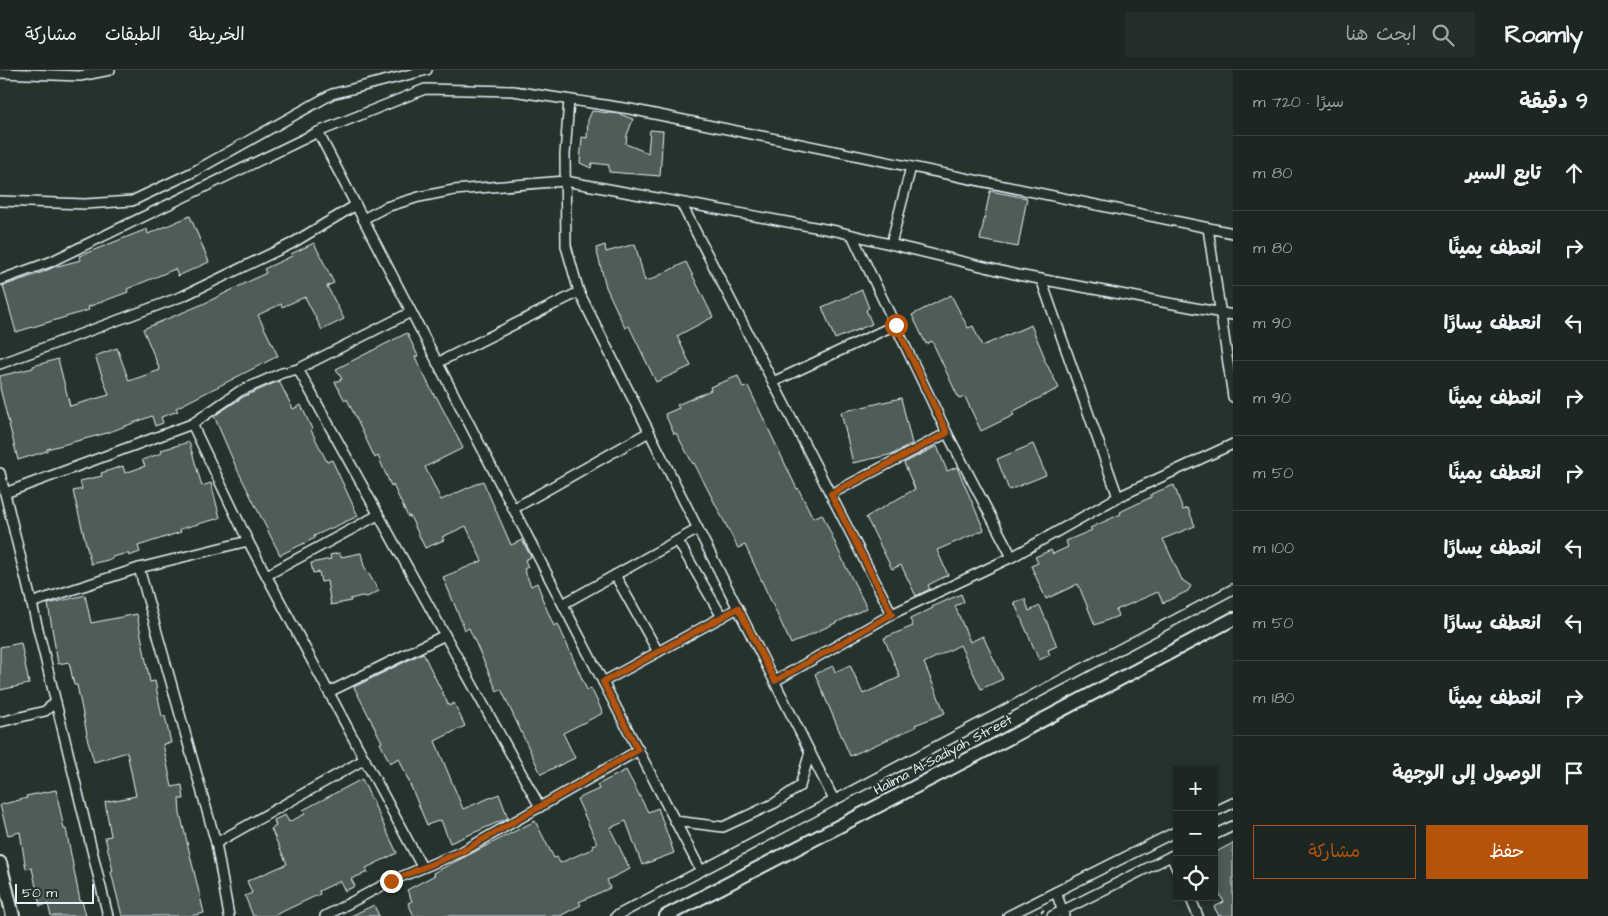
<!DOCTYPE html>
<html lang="ar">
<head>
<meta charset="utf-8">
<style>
	body { margin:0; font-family:"Architects Daughter","Playpen Sans Arabic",sans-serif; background:#252e2a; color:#f1f3f6; direction:rtl }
	.controls { position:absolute; right:15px; bottom:15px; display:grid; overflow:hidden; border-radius:0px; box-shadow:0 2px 8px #0003 }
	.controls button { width:45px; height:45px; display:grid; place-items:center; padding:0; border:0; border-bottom:1px solid #3a4340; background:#1c2622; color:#f1f3f6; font:25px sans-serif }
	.scale { position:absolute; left:15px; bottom:12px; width:79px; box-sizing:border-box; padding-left:5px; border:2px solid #e8f1f8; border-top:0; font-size:14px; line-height:18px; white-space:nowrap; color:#e8f1f8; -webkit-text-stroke:4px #26332d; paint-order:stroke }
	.stop { position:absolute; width:15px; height:15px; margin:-11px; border:4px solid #b45309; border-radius:50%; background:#fff }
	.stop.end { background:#b45309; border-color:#fff; box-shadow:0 1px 5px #0008 }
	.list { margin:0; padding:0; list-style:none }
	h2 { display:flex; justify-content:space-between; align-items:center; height:65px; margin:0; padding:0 20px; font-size:21px }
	h2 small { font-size:16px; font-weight:400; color:#a0a5a5 }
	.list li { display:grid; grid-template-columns:32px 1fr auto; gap:15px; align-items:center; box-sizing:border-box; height:75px; padding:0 20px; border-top:1px solid #3a4340 }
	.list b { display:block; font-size:19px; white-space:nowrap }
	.list em { font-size:16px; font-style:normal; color:#a0a5a5 }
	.actions { display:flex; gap:10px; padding:15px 20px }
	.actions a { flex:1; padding:11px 0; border:1px solid #b45309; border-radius:0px; text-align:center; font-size:18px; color:#b45309 }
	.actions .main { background:#b45309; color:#fff }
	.icon { flex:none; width:28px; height:28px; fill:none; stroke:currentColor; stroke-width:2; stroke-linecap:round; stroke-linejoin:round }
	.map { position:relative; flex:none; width:1233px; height:846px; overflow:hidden; direction:ltr }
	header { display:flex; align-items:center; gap:30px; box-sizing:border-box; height:70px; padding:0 25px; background:#1c2622; border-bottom:1px solid #3a4340 }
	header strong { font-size:24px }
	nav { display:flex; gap:28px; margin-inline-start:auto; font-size:18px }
	.search { width:350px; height:45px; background:#252e2a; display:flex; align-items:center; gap:12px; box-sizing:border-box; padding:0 18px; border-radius:0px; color:#a0a5a5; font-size:19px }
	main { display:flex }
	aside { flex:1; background:#1c2622 }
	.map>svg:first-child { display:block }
</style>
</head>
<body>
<header>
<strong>Roamly</strong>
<div class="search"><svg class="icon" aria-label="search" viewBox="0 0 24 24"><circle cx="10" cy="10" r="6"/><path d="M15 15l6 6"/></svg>ابحث هنا</div>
<nav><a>الخريطة</a><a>الطبقات</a><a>مشاركة</a></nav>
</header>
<main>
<aside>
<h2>9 دقيقة<small>سيرًا · 720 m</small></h2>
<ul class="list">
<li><svg class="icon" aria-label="ahead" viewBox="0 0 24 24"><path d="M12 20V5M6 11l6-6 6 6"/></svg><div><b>تابع السير</b></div><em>80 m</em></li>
<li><svg class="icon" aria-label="right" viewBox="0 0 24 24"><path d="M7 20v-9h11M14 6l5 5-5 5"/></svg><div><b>انعطف يمينًا</b></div><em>80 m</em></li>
<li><svg class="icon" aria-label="left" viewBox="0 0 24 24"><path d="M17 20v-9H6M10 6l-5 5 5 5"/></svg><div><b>انعطف يسارًا</b></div><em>90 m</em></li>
<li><svg class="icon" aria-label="right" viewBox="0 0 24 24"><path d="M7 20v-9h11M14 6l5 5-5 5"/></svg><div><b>انعطف يمينًا</b></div><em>90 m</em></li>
<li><svg class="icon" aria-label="right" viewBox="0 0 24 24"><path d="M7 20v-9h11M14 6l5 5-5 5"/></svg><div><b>انعطف يمينًا</b></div><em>50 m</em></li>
<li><svg class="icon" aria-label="left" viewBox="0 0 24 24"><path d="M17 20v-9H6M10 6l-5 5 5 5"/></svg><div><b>انعطف يسارًا</b></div><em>100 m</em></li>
<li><svg class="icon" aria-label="left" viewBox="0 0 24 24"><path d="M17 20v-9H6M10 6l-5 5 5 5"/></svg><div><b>انعطف يسارًا</b></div><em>50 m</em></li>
<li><svg class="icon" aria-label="right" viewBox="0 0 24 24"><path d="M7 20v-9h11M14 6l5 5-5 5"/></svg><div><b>انعطف يمينًا</b></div><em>180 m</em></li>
<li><svg class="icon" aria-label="arrive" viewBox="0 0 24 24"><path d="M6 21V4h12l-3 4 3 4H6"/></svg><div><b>الوصول إلى الوجهة</b></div></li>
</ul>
<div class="actions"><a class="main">حفظ</a><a>مشاركة</a></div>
</aside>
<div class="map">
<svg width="1233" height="846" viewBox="0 0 1233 846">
	<rect width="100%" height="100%" fill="#26332d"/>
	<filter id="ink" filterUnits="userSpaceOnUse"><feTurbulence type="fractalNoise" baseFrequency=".02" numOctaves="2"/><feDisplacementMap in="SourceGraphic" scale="10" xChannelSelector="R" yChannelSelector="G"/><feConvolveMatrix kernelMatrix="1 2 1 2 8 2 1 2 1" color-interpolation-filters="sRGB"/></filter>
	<g filter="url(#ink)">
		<!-- building -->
		<g fill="#505c59" stroke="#e8f1f8">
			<polygon points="592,41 619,44 633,49 627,65 626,74 648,83 650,60 663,61 660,106 609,102 609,95 592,93 591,98 580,93 582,67 587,68 588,50"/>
			<polygon points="990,121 1027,128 1018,177 980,170"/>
			<polygon points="190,146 209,192 178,206 175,199 127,219 128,222 88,237 89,240 16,262 3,216 43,202 54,197 81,190 79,186 147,159 148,164"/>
			<polygon points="314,173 334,213 327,216 344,249 322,260 305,227 282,237 281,234 258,245 278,286 176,338 178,341 161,347 163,353 155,356 152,346 107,363 47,379 47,381 18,390 0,318 0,306 33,298 33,296 58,289 70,336 109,325 95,286 117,278 129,311 160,300 143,259 203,234 266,203 264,199 292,186 291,184"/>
			<polygon points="635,174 645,211 647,209 648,211 686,192 713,247 677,266 691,296 656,312 629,256 625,258 606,217 596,178 605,175 606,182"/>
			<polygon points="862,220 869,238 866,240 872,254 835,269 822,237"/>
			<polygon points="951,225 968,258 973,256 982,276 1031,255 1045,288 1044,289 1059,318 1012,342 1014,345 981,361 965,327 959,329 932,271 926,274 912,245"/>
			<polygon points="407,263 418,286 415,287 435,327 436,326 463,378 425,397 441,430 483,411 511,475 522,470 531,487 525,490 528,497 524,499 531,516 537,513 542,526 541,526 554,556 558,554 587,620 591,618 603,643 563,663 575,688 541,704 501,619 497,621 469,558 465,560 443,507 482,491 466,456 442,467 444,470 425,478 410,446 408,447 393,415 391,416 378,386 375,388 347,329 345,331 335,312 342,309 336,299"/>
			<polygon points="738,306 743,318 748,316 797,419 798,418 813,448 822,444 845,495 867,538 791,574 745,475 738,478 694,393 693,394 676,363 674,364 665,344 679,338 677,335 711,320 710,317"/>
			<polygon points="279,311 293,339 301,335 312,359 311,360 327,392 332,390 358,446 314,466 315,468 280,485 236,397 214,346 243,327"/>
			<polygon points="901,328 912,374 893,384 853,393 841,342"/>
			<polygon points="189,372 202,416 211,413 220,448 180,459 181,462 138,476 140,482 129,486 128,483 112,487 112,489 91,494 73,421 82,419 80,411 102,406 101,403 123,396 125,403 145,396 142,390 162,383 161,380"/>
			<polygon points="1033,374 1046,405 1009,420 997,389"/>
			<polygon points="937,376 947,401 957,397 984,460 937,480 948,505 928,515 930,519 916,526 901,495 892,499 866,447 915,419 904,393"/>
			<polygon points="1174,415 1183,440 1188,438 1195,456 1163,469 1182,510 1191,516 1188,521 1163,533 1158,522 1116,540 1118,546 1095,555 1078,514 1046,529 1031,496 1038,493 1035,487 1051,480 1053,484 1068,477 1066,471 1092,460 1090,458 1121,444 1120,442 1151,427 1151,424"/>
			<polygon points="339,483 341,487 361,483 364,496 379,521 367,527 362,526 350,529 351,531 331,535 327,511 321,512 319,502 313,503 311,493 331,489 330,485"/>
			<polygon points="961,524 964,532 955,536 970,572 983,566 1003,609 981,619 960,575 924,593 945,643 915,655 916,657 891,668 850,686 815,604 833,596 835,602 850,595 863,624 900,607 884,568 913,556 910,549 933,538 932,537"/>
			<polygon points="85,525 91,553 137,544 150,612 155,611 162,647 165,646 171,673 163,674 172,717 182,715 184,729 179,729 180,743 204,843 190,846 122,846 111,802 113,801 105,767 111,766 105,732 136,726 127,682 94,692 86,664 87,664 77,615 74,615 69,592 58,594 48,534"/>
			<polygon points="1025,529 1029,541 1040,536 1057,576 1048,580 1050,585 1039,590 1014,532"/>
			<polygon points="21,573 29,614 0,620 0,577"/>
			<polygon points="423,583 449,636 454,633 465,656 435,671 463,739 499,724 508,748 450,773 441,750 427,755 399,688 390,693 380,673 382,672 354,617"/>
			<polygon points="626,700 648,742 658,738 674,783 642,795 626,751 610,758 630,799 607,810 610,818 579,832 581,835 560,846 414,846 408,833 412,831 407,820 435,805 433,803 535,751 554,788 557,787 560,793 594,778 592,775 597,773 577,729 599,719 597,715"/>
			<polygon points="362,709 397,783 366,798 368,802 351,809 355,816 345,821 340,811 319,821 320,824 273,846 253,846 245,826 252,823 247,811 287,794 271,759 276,756 274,750 285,745 289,752 305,744 303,740"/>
			<polygon points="56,720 64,759 66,759 80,831 82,831 86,846 51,846 48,834 40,836 32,798 26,799 20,762 8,765 0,735 27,728 26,726"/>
			<polygon points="1233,773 1233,846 1219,846 1214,837 1224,832 1214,814 1214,783"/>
			<polygon points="374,835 379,846 351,846"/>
		</g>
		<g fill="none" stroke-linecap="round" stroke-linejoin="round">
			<defs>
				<g id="street">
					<polyline points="0,3 80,6 110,0"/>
					<polyline points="569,30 565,85 566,176 579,222 834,730"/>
					<polyline points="318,62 701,801"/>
					<polyline points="0,131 85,134 132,131 193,102 332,24 427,0"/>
					<polyline points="681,133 892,544"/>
					<polyline points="363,149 386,137 419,127 454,120 565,111 836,161 1018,205 1233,245"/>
					<polyline points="1208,158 1233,327"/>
					<polyline points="852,165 947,363 1012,487"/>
					<polyline points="891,174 911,97"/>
					<polyline points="1041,209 1118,427"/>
					<polyline points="0,210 50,192 318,62 425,19 513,21 630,39 1233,163"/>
					<polyline points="437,293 579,222"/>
					<polyline points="0,294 183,226 291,174 356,135"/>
					<polyline points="298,299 540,737"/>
					<polyline points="773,312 895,255"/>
					<polyline points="192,354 248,471 422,797"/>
					<polyline points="0,403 108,846"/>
					<polyline points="5,423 192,354 240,321 282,303 298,299 411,242"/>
					<polyline points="831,424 947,363"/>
					<polyline points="513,439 649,362"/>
					<polyline points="678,471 722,547"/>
					<polyline points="139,498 216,773 229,846"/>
					<polyline points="267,505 378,445"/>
					<polyline points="615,505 658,582"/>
					<polyline points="31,533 139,498 248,471"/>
					<polyline points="563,534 698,459"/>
					<polyline points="775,611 892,544 1012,487 1118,427 1233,374"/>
					<polyline points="603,612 738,538"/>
					<polyline points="329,622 445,565"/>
					<polyline points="0,652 45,641 56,632"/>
					<polyline points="1214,742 1233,733"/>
					<polyline points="675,751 723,757 775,733 800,716 810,682"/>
					<polyline points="1214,765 1233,756"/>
					<polyline points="216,773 365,689"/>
					<polyline points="1171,786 1177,799"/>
					<polyline points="1056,822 1064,845"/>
					<polyline points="1190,827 1198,846"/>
					<polyline points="325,846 391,811 463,781 639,680"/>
					<polyline points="616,846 1233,519"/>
					<polyline points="1008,846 1177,761"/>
					<polyline points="1052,846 1177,783"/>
				</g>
				<g id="secondary">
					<polyline points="0,793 13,846"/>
					<polyline points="666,846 988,679 1233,549"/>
				</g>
			</defs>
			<!-- street casing -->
			<use href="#street" stroke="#e8f1f8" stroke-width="12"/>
			<!-- secondary casing -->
			<use href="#secondary" stroke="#e8f1f8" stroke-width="16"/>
			<!-- path -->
			<polyline stroke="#e8f1f8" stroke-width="2" stroke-dasharray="5 4" stroke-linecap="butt" points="1033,846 1044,840"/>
			<!-- street -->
			<use href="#street" stroke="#26332d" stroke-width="9"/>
			<!-- secondary -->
			<use href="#secondary" stroke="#26332d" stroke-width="12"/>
		</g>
	</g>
	<g fill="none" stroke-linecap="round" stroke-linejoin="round" filter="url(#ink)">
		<!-- route -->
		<polyline stroke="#b45309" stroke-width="6" points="391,811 463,781 638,680 603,612 722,547 738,538 775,611 892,544 831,424 947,363 896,255"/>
	</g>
	<g text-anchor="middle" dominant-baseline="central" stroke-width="4" stroke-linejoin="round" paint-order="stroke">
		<!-- street labels -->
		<g font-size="14" fill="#e8f1f8" stroke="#26332d">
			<text transform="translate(943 685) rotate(-28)">Halima Al-Sadiyah Street</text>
		</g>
	</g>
</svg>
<div class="controls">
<button>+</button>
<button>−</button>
<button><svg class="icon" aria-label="locate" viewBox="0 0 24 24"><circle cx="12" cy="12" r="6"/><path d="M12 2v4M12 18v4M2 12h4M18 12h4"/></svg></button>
</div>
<div class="scale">50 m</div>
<div class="stop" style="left:896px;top:255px"></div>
<div class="stop end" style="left:391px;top:811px"></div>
</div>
</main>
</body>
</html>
